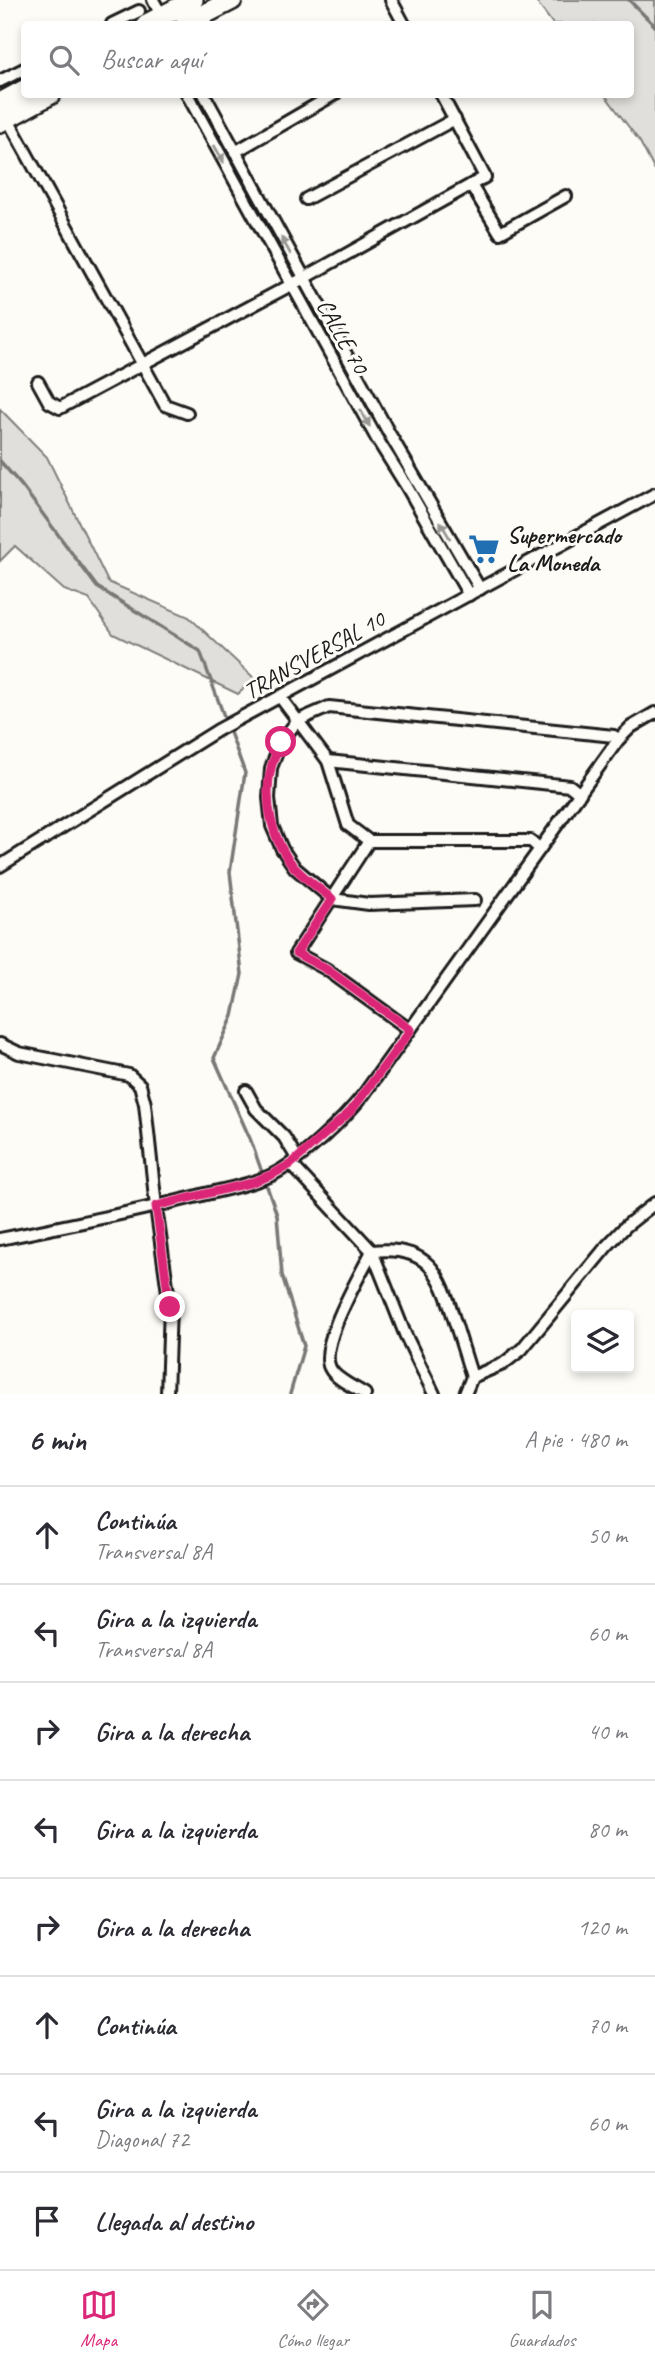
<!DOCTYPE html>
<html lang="es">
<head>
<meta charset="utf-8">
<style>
	body { margin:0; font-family:Caveat,sans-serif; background:#f7f7f7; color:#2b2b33 }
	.controls { position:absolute; right:21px; bottom:21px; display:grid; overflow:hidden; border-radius:7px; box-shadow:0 4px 10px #0003 }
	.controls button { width:63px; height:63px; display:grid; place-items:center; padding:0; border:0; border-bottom:2px solid #e1e1e2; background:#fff; color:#2b2b33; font:35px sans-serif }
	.stop { position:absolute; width:21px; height:21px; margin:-16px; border:5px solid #db2777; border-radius:50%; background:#fff }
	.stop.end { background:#db2777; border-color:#fff; box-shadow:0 2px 7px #0008 }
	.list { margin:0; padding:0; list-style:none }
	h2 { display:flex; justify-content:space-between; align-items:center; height:91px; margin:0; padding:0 28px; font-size:30px }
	h2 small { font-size:23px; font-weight:400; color:#7c7c81 }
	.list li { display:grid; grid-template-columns:46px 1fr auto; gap:21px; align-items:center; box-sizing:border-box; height:98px; padding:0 28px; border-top:2px solid #e1e1e2 }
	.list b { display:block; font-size:26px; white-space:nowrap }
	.list p { margin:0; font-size:23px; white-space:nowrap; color:#7c7c81 }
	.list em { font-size:23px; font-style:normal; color:#7c7c81 }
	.icon { flex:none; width:38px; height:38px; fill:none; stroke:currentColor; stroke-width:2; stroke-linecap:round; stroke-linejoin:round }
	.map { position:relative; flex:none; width:655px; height:1394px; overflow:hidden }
	.search { position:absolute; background:#fff; box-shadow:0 4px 10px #0003; left:21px; right:21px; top:21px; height:77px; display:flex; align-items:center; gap:18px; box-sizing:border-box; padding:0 24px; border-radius:7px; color:#7c7c81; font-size:26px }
	.sheet { height:875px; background:#fff }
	nav { display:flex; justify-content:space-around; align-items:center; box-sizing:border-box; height:98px; border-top:2px solid #e1e1e2; background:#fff; font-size:19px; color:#7c7c81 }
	nav a { display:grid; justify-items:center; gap:4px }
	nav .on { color:#db2777 }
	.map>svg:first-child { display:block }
</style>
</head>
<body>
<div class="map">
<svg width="655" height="1394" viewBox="0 0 655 1394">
	<rect width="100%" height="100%" fill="#fdfcf7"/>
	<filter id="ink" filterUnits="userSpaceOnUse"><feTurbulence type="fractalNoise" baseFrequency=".0143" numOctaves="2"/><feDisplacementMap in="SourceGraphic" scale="14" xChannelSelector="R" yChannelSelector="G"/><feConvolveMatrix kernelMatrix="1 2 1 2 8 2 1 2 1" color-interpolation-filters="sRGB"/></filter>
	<g filter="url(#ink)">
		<!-- green -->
		<g fill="#e0dfdb" stroke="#7e7e7c" stroke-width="2">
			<polygon points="535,0 655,0 655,171 640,142 605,95 630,94 630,24 553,24"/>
			<polygon points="0,409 47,457 108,582 189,617 254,678 238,694 113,634 89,599 64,590 15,546 0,561"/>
		</g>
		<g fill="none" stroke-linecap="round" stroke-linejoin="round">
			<!-- stream -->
			<g stroke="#797876" stroke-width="3.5">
				<polyline points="629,0 655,26"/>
				<polyline points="0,461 22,486 97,587 200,651 245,773 230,872 242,974 233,1016 214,1058 251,1141 277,1215 282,1275 304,1346 290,1394"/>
			</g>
			<defs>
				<g id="street">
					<polyline points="153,0 162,16"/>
					<polyline points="391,0 404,24"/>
					<polyline points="112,24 139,11"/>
					<polyline points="0,81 24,69"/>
					<polyline points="187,94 377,439 407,487 469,595"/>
					<polyline points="204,94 389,433 480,589"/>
					<polyline points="7,118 165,405 187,413"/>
					<polyline points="235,152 335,94"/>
					<polyline points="471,185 500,233 566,196"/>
					<polyline points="306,199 455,119"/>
					<polyline points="38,382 49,402 60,408 304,278 485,177 441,94"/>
					<polyline points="280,697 328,761 348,825 369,841 531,841 540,849"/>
					<polyline points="328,761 570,786 580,794"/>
					<polyline points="369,841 296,953 326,969 410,1030"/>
					<polyline points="0,866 218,730 655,494"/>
					<polyline points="475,900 369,904 332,899 295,868 282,849 272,826 269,798 271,768 281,742 297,721 329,707 614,736 618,740"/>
					<polyline points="0,1044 19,1053 129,1075 140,1085 145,1104 156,1207 170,1307 167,1394"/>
					<polyline points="246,1091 256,1109 284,1137 297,1158"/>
					<path d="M291,1164L372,1251C428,1245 440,1272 454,1319C460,1338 466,1358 472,1377L465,1394"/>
					<path d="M0,1239C65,1226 130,1213 194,1197C220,1190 248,1186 272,1175C302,1160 343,1120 364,1094L618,740L631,727L655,713"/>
					<polyline points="372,1251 405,1334 434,1394"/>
					<polyline points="472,1377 503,1364 522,1349 607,1246 626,1226 655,1203"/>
					<path d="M365,1394C354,1387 335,1379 330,1368C318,1345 361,1274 372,1251"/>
				</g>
				<g id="highway">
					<polyline points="147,24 193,0"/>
					<polyline points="185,24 232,0"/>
					<polyline points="0,103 24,90"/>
					<polyline points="0,122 51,94"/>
				</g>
			</defs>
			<!-- street casing -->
			<use href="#street" stroke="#1c1c1c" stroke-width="16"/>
			<!-- highway casing -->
			<use href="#highway" stroke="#1c1c1c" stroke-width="24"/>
			<!-- street -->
			<use href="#street" stroke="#fdfcf7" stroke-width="10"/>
			<!-- highway -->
			<use href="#highway" stroke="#fdfcf7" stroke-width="19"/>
		</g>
		<!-- one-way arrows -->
		<defs><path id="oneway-solid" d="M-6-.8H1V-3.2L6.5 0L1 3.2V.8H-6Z" transform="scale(1.75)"/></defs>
		<g fill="#989794">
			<use href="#oneway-solid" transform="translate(219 154) rotate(61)"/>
			<use href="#oneway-solid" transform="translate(286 246) rotate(-119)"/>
			<use href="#oneway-solid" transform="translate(365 418) rotate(61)"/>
			<use href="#oneway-solid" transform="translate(445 530) rotate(-120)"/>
		</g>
	</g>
	<g fill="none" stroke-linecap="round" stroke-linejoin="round" filter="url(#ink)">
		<!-- route -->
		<path stroke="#db2777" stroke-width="9" d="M170,1307L156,1206L250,1183L271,1175L291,1164L351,1111L411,1030L326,969L296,953L332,899C320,889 305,879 294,867C272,841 263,801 271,768C273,759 278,750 281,742"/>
	</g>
	<!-- icons -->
	<defs>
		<symbol id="supermarket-bare" viewBox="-9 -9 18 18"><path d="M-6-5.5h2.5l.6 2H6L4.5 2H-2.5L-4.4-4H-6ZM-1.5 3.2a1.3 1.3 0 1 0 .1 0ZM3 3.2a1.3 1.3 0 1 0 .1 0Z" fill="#1f6fb2" stroke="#fdfcf7" stroke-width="2.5" paint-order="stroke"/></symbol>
	</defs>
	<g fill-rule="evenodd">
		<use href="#supermarket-bare" x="462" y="527" width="44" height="44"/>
	</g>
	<g text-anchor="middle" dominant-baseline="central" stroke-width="6" stroke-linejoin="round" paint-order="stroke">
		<!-- street labels -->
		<g font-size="24" fill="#1c1c1c" stroke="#fdfcf7">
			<text transform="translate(343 336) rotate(61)">CALLE 70</text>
			<text transform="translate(314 655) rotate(-29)">TRANSVERSAL 10</text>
		</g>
		<!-- poi labels -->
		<g font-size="24" font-weight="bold" fill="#1c1c1c" stroke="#fdfcf7" text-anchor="start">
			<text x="507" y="535">Supermercado<tspan x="507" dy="28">La Moneda</tspan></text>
		</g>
	</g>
</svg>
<div class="controls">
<button><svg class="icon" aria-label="layers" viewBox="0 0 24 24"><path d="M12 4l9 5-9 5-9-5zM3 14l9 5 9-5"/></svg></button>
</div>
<div class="stop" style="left:281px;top:742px"></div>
<div class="stop end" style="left:170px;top:1307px"></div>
<div class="search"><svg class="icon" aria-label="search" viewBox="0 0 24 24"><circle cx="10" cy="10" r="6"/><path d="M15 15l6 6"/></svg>Buscar aquí</div>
</div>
<section class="sheet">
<h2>6 min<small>A pie · 480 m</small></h2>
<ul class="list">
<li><svg class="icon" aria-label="ahead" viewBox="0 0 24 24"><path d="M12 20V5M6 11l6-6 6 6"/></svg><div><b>Continúa</b><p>Transversal 8A</p></div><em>50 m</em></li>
<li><svg class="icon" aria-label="left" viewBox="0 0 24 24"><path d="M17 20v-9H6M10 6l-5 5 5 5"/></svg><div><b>Gira a la izquierda</b><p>Transversal 8A</p></div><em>60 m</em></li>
<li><svg class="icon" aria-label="right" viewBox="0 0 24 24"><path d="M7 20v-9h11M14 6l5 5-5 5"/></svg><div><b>Gira a la derecha</b></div><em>40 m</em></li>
<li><svg class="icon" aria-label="left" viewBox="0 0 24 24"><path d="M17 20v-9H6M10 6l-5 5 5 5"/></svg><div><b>Gira a la izquierda</b></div><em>80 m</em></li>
<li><svg class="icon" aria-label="right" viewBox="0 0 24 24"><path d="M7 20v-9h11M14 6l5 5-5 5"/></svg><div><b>Gira a la derecha</b></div><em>120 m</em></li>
<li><svg class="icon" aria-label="ahead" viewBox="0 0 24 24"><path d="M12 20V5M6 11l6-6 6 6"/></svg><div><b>Continúa</b></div><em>70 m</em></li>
<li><svg class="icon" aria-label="left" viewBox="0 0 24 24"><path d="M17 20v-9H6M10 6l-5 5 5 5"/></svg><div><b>Gira a la izquierda</b><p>Diagonal 72</p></div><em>60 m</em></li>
<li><svg class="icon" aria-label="arrive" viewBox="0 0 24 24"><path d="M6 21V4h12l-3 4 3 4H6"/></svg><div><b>Llegada al destino</b></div></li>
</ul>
</section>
<nav>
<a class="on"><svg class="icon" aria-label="map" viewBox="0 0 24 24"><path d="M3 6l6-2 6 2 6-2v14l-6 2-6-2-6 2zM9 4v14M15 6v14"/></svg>Mapa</a>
<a><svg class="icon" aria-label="directions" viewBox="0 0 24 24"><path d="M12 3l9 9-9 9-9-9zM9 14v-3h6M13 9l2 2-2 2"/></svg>Cómo llegar</a>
<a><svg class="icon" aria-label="saved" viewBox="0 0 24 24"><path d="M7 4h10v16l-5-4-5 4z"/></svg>Guardados</a>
</nav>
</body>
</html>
